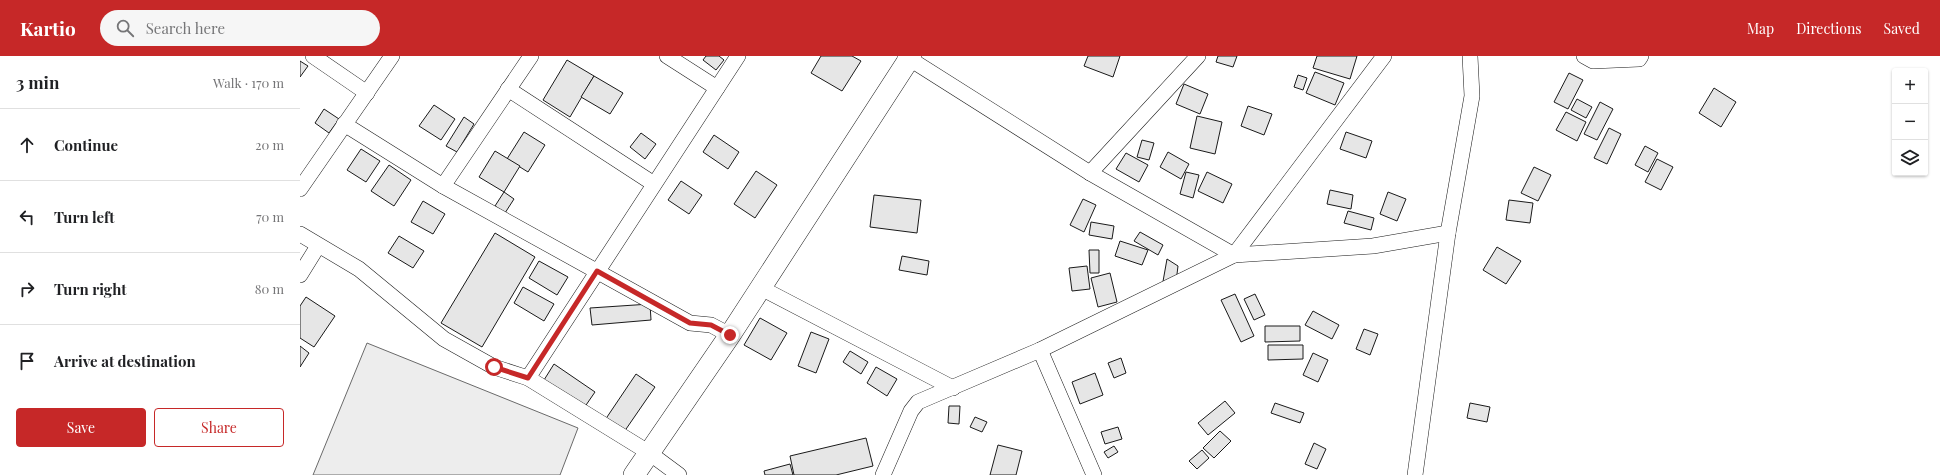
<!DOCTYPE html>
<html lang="en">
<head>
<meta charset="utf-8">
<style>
	body { margin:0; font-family:"Playfair Display",serif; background:#f6f6f6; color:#202124 }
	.controls { position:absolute; right:12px; top:12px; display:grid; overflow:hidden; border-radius:4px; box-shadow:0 1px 3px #0004 }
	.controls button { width:36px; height:36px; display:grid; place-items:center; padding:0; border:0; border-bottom:1px solid #e0e0e0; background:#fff; color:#202124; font:20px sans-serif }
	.stop { position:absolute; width:12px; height:12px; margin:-9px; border:3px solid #c62828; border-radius:50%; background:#fff }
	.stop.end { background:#c62828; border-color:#fff; box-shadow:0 1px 4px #0008 }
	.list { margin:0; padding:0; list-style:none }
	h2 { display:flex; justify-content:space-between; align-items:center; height:52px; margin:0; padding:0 16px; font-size:17px }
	h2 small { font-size:13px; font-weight:400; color:#757577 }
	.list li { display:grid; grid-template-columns:26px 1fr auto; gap:12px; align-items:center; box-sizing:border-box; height:72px; padding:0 16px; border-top:1px solid #e0e0e0 }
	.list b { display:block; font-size:15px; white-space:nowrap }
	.list em { font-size:13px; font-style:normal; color:#757577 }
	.actions { display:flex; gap:8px; padding:12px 16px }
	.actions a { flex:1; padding:9px 0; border:1px solid #c62828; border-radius:4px; text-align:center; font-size:14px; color:#c62828 }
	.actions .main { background:#c62828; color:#fff }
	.icon { flex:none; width:22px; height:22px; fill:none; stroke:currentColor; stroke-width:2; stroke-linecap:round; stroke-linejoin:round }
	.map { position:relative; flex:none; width:1640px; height:419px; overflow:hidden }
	header { display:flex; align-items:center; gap:24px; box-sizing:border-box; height:56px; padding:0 20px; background:#c62828; color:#fff }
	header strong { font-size:19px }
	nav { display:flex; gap:22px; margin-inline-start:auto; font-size:14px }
	.search { width:280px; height:36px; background:#f6f6f6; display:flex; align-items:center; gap:10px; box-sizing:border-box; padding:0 14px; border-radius:22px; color:#757577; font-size:15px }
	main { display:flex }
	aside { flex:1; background:#fff }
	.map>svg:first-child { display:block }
</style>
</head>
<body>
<header>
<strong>Kartio</strong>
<div class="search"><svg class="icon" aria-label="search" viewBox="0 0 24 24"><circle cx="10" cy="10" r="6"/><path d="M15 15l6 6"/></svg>Search here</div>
<nav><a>Map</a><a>Directions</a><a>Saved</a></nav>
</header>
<main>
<aside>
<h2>3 min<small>Walk · 170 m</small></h2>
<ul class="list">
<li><svg class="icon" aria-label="ahead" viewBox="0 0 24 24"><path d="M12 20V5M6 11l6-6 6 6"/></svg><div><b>Continue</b></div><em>20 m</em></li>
<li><svg class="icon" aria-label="left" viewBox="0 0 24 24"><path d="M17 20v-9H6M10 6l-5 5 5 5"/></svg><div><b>Turn left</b></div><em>70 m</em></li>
<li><svg class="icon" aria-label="right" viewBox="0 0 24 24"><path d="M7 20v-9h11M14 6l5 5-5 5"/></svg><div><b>Turn right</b></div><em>80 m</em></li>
<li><svg class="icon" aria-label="arrive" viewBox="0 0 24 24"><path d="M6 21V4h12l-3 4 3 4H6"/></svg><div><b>Arrive at destination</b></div></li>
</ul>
<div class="actions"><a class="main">Save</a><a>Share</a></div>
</aside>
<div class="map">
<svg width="1640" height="419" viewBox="0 0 1640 419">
	<rect width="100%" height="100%" fill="#fff"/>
	<!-- green -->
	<polygon fill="#ededed" stroke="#6a6a6a" points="67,287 278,372 260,419 13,419"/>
	<!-- building -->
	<g fill="#e6e6e6" stroke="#1a1a1a">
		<polygon points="406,0 419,0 424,4 416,14 403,4"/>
		<polygon points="521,0 552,0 561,5 542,35 511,17"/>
		<polygon points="788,0 820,0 813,21 784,10"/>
		<polygon points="918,0 937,0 933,11 916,6"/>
		<polygon points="1017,0 1057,0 1050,23 1013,12"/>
		<polygon points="267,4 294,20 270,61 243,44"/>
		<polygon points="0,5 8,10 0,21"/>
		<polygon points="1015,16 1044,27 1035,49 1006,37"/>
		<polygon points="1269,17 1283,24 1268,53 1254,46"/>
		<polygon points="998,19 1007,22 1003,34 994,31"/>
		<polygon points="294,20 323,37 310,58 281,41"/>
		<polygon points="884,28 908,38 900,58 876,48"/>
		<polygon points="1414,32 1436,46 1421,71 1399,57"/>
		<polygon points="1277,43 1292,51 1286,62 1271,54"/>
		<polygon points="1300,46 1313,53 1297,84 1284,78"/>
		<polygon points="134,49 155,63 141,84 119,70"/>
		<polygon points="948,50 972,58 964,79 941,70"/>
		<polygon points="24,53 39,63 29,77 15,67"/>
		<polygon points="1266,56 1286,66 1277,85 1256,74"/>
		<polygon points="897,60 922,66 915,98 890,92"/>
		<polygon points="164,61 174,68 157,96 146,90"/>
		<polygon points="1309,72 1321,78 1307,108 1294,102"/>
		<polygon points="224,76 245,89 228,116 207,103"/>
		<polygon points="1046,76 1072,85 1066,102 1040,93"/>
		<polygon points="341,77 356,88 345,103 330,91"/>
		<polygon points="414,79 439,96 428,113 403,96"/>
		<polygon points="842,84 854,87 849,104 837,101"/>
		<polygon points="1345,90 1358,97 1348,116 1335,109"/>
		<polygon points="61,93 80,105 66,126 47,114"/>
		<polygon points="195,95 220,110 204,136 179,121"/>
		<polygon points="868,96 889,108 881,123 860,111"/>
		<polygon points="826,97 848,109 839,126 816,113"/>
		<polygon points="1357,103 1373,111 1361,134 1345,126"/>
		<polygon points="89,109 111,124 94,150 71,135"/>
		<polygon points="1234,111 1251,119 1238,145 1221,137"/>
		<polygon points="456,115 477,129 455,162 434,148"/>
		<polygon points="886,116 899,119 893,142 880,138"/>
		<polygon points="907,116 932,128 923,147 898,135"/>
		<polygon points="381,125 402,139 389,158 368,144"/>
		<polygon points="1030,134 1053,139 1051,153 1027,148"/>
		<polygon points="204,136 214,143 205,157 195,150"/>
		<polygon points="1088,136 1106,143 1097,165 1080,158"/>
		<polygon points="574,139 621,144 617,177 570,171"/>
		<polygon points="783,143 796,149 784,176 770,169"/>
		<polygon points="1209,144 1233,147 1230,167 1206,164"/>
		<polygon points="123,145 145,158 133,178 111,166"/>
		<polygon points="1048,155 1074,162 1071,174 1044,167"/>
		<polygon points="791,166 814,170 812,183 789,179"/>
		<polygon points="840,176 863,189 858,199 834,185"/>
		<polygon points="195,177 235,201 182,291 141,267"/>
		<polygon points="99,180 124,195 113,212 88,197"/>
		<polygon points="820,185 848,194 842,209 815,200"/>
		<polygon points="1197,191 1221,205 1206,228 1183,214"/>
		<polygon points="789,194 799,194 799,217 790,217"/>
		<polygon points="602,200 629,205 627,219 599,214"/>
		<polygon points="867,203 878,210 876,226 862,231"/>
		<polygon points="239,205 268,221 257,239 229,222"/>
		<polygon points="787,210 790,233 772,235 769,212"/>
		<polygon points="810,217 817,246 798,251 791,222"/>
		<polygon points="223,231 254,248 244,265 214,247"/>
		<polygon points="935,238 954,280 941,286 921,244"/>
		<polygon points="955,238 965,259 954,264 944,243"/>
		<polygon points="6,241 35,260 14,291 0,282 0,250"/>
		<polygon points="350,248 351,264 292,269 290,252"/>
		<polygon points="1013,255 1039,269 1032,283 1005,269"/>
		<polygon points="460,262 487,277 471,304 444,289"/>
		<polygon points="965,270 1000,270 1000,285 965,286"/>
		<polygon points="1064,273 1078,278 1070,299 1056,293"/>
		<polygon points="511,276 529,283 516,317 498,310"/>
		<polygon points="968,289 1003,289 1003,303 968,304"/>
		<polygon points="0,290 9,297 0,311"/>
		<polygon points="550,295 568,306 561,318 543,306"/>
		<polygon points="1013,297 1028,304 1018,326 1003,319"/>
		<polygon points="821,302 826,317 814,322 808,307"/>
		<polygon points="254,308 295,336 284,352 244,324"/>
		<polygon points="576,311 597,323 587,340 567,327"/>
		<polygon points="795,317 803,339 780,348 772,326"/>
		<polygon points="336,318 355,331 324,376 305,364"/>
		<polygon points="925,345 935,357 908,379 898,367"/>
		<polygon points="975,347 1004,357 1000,367 971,357"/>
		<polygon points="1170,347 1190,351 1187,366 1167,362"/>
		<polygon points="649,350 660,350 659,368 648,367"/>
		<polygon points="675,361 687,366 682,376 670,371"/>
		<polygon points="818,371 822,383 805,388 801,376"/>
		<polygon points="920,375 931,385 914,402 903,392"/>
		<polygon points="566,382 573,410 536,419 494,419 490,400"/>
		<polygon points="1014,387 1026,393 1017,413 1005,408"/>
		<polygon points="698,389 722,395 716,419 690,419"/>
		<polygon points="814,390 818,396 808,402 804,396"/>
		<polygon points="902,394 909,402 897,413 889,405"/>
		<polygon points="490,408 493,419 465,419 464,415"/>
	</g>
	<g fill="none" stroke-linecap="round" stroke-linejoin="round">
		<defs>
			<g id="minor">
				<polyline points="13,0 67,37"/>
				<polyline points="367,0 417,32"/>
				<polyline points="605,0 790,117 934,199 1073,190 1148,177"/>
				<polyline points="1284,0 1293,5 1339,3 1341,0"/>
				<polyline points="208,33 354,128"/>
				<polyline points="44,68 143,130 390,267 411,269 430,279"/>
				<polyline points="790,117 898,0"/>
				<polyline points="143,130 231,0"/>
				<polyline points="0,133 92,0"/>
				<polyline points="0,178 59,213 144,283 194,311 228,322 438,0"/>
				<polyline points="0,219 18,190"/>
				<polyline points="461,232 653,332"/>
				<polyline points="740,294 794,419"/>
				<polyline points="228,322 348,396 379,419"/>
				<polyline points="583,419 611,355 618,346 740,294 934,199 1084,0"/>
				<polyline points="1115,419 1148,177 1172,40 1170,0"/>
			</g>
			<polyline id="highway" points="334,419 430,279 611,0"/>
		</defs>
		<!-- minor casing -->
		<use href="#minor" stroke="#1a1a1a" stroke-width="16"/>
		<!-- highway casing -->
		<use href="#highway" stroke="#1a1a1a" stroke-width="22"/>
		<!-- minor -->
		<use href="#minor" stroke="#fff" stroke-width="15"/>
		<!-- highway -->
		<use href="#highway" stroke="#fff" stroke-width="21"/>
	</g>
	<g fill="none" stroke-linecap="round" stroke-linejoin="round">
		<!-- route -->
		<polyline stroke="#c62828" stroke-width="5" points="194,311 228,322 297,215 390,267 411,269 430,279"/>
	</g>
</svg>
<div class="controls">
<button>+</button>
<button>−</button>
<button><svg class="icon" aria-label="layers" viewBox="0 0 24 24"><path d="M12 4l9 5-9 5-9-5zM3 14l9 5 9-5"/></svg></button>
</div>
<div class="stop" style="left:194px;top:311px"></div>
<div class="stop end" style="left:430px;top:279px"></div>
</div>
</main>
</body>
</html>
